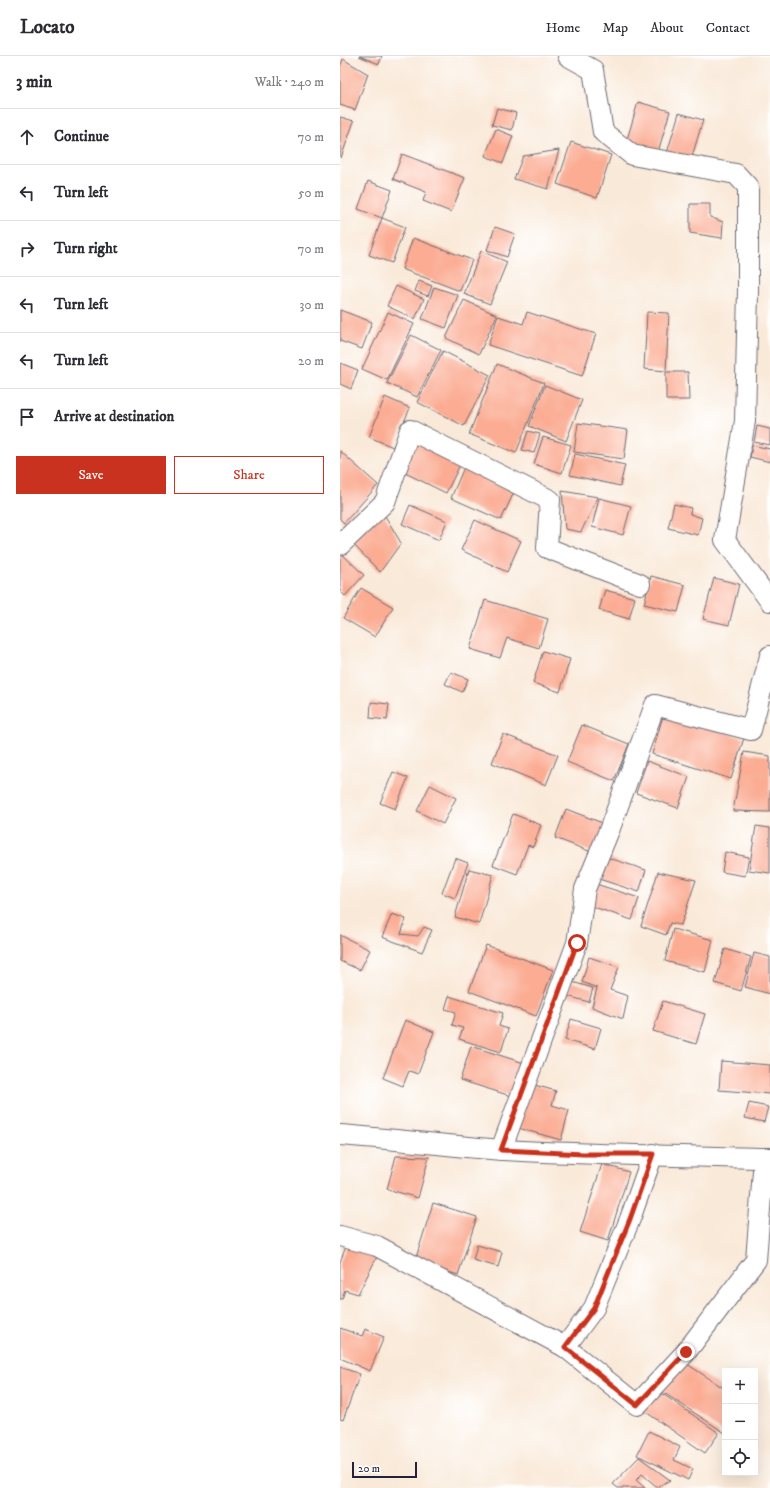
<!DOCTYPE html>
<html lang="en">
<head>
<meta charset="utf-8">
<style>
	body { margin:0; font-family:"IM FELL DW Pica",serif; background:#f7f7f7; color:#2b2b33 }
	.controls { position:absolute; right:12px; bottom:12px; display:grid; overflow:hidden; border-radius:0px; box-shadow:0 4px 16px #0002 }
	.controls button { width:36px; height:36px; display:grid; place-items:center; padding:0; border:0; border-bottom:1px solid #e1e1e2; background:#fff; color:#2b2b33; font:20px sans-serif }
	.scale { position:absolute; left:12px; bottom:10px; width:65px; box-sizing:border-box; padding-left:4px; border:2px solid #22223b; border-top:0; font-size:11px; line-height:14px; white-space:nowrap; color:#22223b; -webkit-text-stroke:3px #fff; paint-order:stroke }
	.stop { position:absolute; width:12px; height:12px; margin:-9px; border:3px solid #c8321e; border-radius:50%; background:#fff }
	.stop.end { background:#c8321e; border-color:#fff; box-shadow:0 1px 4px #0008 }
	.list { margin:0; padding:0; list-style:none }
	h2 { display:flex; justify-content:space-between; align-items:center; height:52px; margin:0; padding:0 16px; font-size:17px }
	h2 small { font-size:13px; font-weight:400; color:#7c7c81 }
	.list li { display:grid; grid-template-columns:26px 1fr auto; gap:12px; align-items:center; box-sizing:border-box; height:56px; padding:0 16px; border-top:1px solid #e1e1e2 }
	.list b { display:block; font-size:15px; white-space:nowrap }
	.list em { font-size:13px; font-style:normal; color:#7c7c81 }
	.actions { display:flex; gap:8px; padding:12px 16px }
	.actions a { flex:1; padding:9px 0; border:1px solid #c8321e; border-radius:0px; text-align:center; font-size:14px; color:#c8321e }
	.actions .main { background:#c8321e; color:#fff }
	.icon { flex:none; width:22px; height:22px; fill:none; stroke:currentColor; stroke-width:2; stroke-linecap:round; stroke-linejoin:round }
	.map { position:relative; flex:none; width:430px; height:1432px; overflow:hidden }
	header { display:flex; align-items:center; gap:24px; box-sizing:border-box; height:56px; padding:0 20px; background:#fff; border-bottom:1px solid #e1e1e2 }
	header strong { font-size:19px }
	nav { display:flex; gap:22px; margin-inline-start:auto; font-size:14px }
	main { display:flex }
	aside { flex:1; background:#fff }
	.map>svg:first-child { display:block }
</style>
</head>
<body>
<header>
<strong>Locato</strong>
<nav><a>Home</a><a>Map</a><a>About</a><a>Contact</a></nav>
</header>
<main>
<aside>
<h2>3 min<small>Walk · 240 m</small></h2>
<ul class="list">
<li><svg class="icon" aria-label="ahead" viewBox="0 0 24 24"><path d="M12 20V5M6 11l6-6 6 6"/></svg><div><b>Continue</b></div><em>70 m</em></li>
<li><svg class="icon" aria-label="left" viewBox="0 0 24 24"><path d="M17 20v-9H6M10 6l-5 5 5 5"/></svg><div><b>Turn left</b></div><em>50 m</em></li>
<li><svg class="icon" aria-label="right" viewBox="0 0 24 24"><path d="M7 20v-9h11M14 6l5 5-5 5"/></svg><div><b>Turn right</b></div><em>70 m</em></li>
<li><svg class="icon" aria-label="left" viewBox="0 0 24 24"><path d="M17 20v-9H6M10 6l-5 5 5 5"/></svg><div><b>Turn left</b></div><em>30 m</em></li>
<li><svg class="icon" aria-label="left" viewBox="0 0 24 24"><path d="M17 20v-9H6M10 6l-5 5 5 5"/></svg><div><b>Turn left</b></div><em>20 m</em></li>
<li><svg class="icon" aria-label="arrive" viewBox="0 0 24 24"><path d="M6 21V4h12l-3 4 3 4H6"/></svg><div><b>Arrive at destination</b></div></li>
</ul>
<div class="actions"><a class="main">Save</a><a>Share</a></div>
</aside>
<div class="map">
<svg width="430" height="1432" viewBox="0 0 430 1432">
	<rect width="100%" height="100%" fill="#fff"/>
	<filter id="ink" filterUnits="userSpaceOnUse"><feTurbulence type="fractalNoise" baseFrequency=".025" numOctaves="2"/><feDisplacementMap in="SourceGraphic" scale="8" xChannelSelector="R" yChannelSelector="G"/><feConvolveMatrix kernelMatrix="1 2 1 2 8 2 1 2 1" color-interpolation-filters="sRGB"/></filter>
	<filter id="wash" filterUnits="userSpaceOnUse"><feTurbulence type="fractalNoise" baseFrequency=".012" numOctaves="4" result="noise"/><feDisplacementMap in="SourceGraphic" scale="16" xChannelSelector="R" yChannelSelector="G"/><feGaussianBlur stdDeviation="0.9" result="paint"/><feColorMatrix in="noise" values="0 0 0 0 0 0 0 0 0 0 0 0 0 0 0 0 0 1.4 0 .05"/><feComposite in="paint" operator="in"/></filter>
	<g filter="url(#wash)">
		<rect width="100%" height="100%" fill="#f9e9d8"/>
		<g id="blocks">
			<!-- building -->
			<g fill="#fbac93">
				<polygon points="19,0 42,0 39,8"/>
				<polygon points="3,3 28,18 15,54 0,49 0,11"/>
				<polygon points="298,46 330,55 318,96 286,87"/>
				<polygon points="157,52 176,57 172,74 152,69"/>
				<polygon points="339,57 363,64 351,104 327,97"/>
				<polygon points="0,61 14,65 1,102 0,101"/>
				<polygon points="156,73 173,80 163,107 145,100"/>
				<polygon points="231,86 271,99 257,142 217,128"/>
				<polygon points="219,94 208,133 174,123 183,100"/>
				<polygon points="62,98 125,122 111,156 83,145 86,136 53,123"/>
				<polygon points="28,125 52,134 42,162 18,153"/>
				<polygon points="350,148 370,148 370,161 383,166 382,182 350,177"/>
				<polygon points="42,162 65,171 52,207 29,199"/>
				<polygon points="155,171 175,178 167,201 147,194"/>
				<polygon points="73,182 132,204 120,235 62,213"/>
				<polygon points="141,195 167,206 150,248 124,238"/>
				<polygon points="79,225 92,230 88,240 75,235"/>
				<polygon points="56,230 84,243 75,263 47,250"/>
				<polygon points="94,231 118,239 106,272 82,263"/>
				<polygon points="124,244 157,259 139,298 106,282"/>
				<polygon points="0,254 32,266 22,293 0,285"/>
				<polygon points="48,256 74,268 47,324 22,313"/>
				<polygon points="187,256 256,278 242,320 148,289 158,260 183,268"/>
				<polygon points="307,256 329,257 326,315 304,313"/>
				<polygon points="71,279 101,294 77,341 47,327"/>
				<polygon points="103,295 150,319 124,370 77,346"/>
				<polygon points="0,307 18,314 11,333 0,328"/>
				<polygon points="157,308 204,327 176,397 129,378"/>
				<polygon points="326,316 348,316 349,344 326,344"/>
				<polygon points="205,329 242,344 226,385 189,370"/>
				<polygon points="45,341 70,352 53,391 29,381"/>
				<polygon points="238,367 288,374 284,403 234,396"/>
				<polygon points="417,370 430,373 430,389 414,386"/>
				<polygon points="188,375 200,378 194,397 182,394"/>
				<polygon points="203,381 231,389 222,417 194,408"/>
				<polygon points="74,384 121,407 106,437 59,414"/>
				<polygon points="412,389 430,393 430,406 410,401"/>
				<polygon points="0,395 38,429 4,467 0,463"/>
				<polygon points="235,398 285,409 280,430 230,419"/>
				<polygon points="125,409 176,432 161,464 111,442"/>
				<polygon points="222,435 258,441 241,476 225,473"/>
				<polygon points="259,442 291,450 283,479 252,471"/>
				<polygon points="334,448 351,452 350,458 362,462 358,479 328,472"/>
				<polygon points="70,449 107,465 99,484 62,468"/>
				<polygon points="41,453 61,487 40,516 9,484"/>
				<polygon points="135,464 181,485 167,516 121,494"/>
				<polygon points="0,496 24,519 5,540 0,535"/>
				<polygon points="311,520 345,529 338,556 304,548"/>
				<polygon points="374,522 399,528 389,569 363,563"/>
				<polygon points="21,532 53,551 35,581 3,562"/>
				<polygon points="265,534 295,542 289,563 259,554"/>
				<polygon points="145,544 208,563 199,592 167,582 160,602 130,593"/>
				<polygon points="203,595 230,603 220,636 193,627"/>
				<polygon points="111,616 128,623 122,636 105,628"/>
				<polygon points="31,646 49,648 47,664 30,662"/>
				<polygon points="323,660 361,672 362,669 404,682 391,723 312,698"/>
				<polygon points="242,669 289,688 274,725 227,706"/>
				<polygon points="163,678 218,699 206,729 152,707"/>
				<polygon points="404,696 430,700 430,756 393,755"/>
				<polygon points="307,705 349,721 338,752 296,737"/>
				<polygon points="53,716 68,722 55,753 40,747"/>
				<polygon points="90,729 116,742 103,768 77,755"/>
				<polygon points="226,753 265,768 254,797 215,782"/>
				<polygon points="173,758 201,769 193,791 188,789 177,818 153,809"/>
				<polygon points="416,770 430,772 430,817 409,814"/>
				<polygon points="385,796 409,801 405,820 382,816"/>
				<polygon points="266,801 306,814 299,836 259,823"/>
				<polygon points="115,802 128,807 115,842 102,837"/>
				<polygon points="129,813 153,819 139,868 115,861"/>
				<polygon points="318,816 356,824 341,869 330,867 326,879 301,870"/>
				<polygon points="256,828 299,842 292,864 248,849"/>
				<polygon points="52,858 66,863 61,878 78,880 84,871 92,874 82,896 42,881"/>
				<polygon points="333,873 373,884 365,916 325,905"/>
				<polygon points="0,879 30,894 20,914 0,905"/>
				<polygon points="146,889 213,914 196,960 129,935"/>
				<polygon points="385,893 411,901 401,935 375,927"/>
				<polygon points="414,897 430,901 430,938 405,931"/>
				<polygon points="249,901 279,911 270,934 288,940 283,963 252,951 257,932 242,926"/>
				<polygon points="232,926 253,932 249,946 227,940"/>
				<polygon points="109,940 163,957 159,970 168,973 161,996 119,983 123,972 112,969 116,956 105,953"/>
				<polygon points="323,945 365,958 356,988 313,975"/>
				<polygon points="231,963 261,972 255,993 225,984"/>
				<polygon points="65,964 94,976 78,1018 69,1015 63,1030 43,1022"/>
				<polygon points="131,990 184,1007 174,1041 120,1024"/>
				<polygon points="381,1005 430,1009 430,1038 379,1034"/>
				<polygon points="191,1028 216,1035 212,1049 229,1054 221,1084 178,1072"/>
				<polygon points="409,1047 428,1051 424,1066 405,1062"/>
				<polygon points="56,1100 89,1101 78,1142 47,1133"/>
				<polygon points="262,1108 289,1116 268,1185 240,1176"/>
				<polygon points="93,1147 137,1161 118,1219 75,1205"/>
				<polygon points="7,1188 38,1199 18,1238 5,1234 2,1243 0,1243 0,1206"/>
				<polygon points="137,1189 162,1196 158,1211 133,1204"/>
				<polygon points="0,1272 22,1280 25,1273 44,1281 30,1315 0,1302"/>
				<polygon points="341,1304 385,1333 385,1377 321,1335"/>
				<polygon points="0,1311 20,1318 3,1364 0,1363"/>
				<polygon points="314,1332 379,1377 365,1397 300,1352"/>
				<polygon points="309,1375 340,1391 334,1404 353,1413 348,1424 297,1399"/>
				<polygon points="299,1401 330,1424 317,1431 302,1418 296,1424 305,1432 278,1432 273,1428"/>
			</g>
		</g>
	</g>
	<g filter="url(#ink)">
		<use href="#blocks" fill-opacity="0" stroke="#6d6872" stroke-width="1"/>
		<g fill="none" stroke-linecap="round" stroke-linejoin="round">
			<defs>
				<g id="minor">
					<polyline points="228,0 253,14 263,76 292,99 396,118 408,131 408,235 405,365 385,484 430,545"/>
					<polyline points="0,489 45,446 70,374 210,444 207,492 300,528"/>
					<path d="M0,1079C54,1083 109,1090 163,1094C252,1099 341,1100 430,1102"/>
					<polyline points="161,1094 237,887 245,833 270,772 315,649 411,674 430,600"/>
					<polyline points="313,1098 290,1163 254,1252 225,1291 297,1349 346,1296 416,1204 424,1102"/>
					<polyline points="0,1180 37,1190 225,1291"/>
				</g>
			</defs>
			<!-- minor casing -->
			<use href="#minor" stroke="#6d6872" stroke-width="22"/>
			<!-- minor -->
			<use href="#minor" stroke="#fff" stroke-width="20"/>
		</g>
	</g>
	<g fill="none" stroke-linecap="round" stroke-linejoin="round" filter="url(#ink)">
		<!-- route -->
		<polyline stroke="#c8321e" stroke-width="5" points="237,887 161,1094 243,1098 313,1098 290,1163 254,1252 225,1291 297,1349 346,1296"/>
	</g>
</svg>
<div class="controls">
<button>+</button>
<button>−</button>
<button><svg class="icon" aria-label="locate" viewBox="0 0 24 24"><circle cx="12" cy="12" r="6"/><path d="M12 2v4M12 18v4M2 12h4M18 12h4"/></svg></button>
</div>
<div class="scale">20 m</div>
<div class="stop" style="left:237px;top:887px"></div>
<div class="stop end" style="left:346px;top:1296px"></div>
</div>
</main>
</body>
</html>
